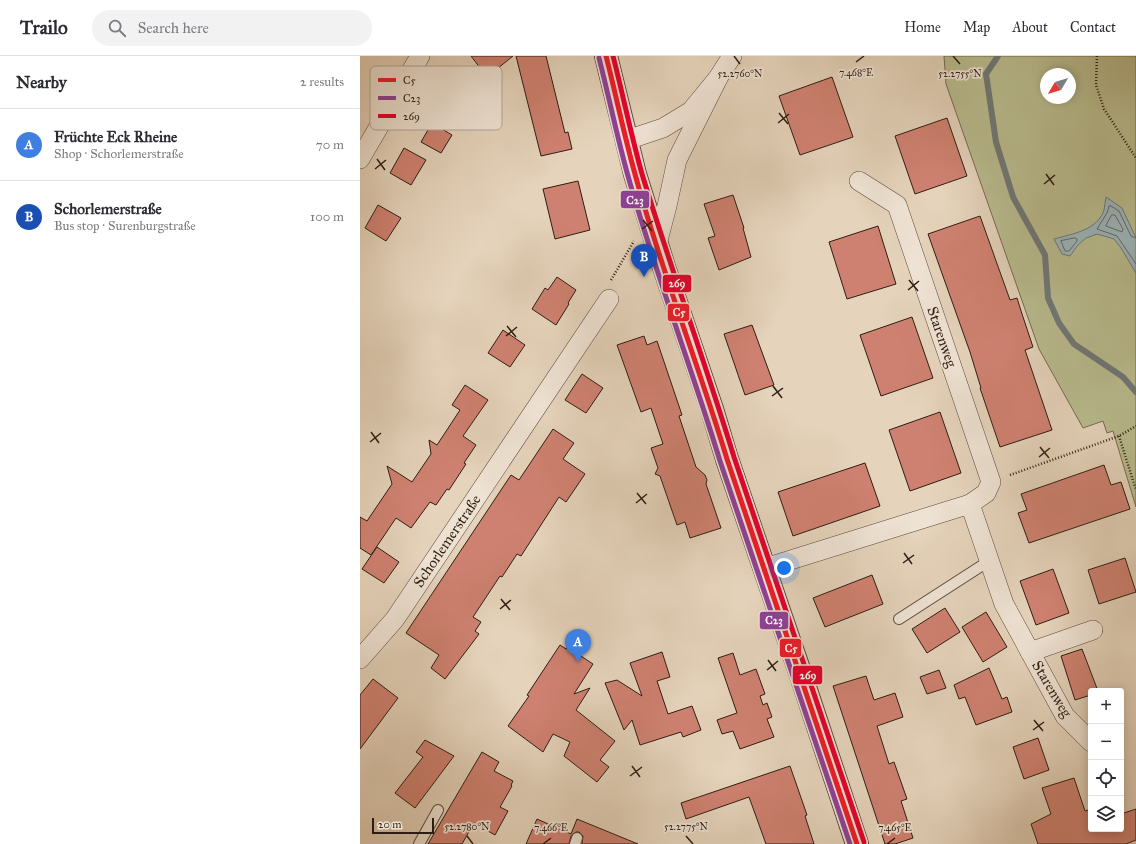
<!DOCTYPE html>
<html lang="en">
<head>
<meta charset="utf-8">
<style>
	body { margin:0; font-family:"IM FELL Great Primer",serif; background:#f2f2f3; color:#2b2b33 }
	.controls { position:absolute; right:12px; bottom:12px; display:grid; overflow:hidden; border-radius:4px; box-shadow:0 2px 10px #0003 }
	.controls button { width:36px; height:36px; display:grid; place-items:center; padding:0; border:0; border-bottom:1px solid #e1e1e2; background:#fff; color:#2b2b33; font:20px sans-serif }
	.compass { position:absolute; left:680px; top:12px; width:36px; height:36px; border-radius:50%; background:#fff; box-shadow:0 2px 10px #0003; rotate:232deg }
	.scale { position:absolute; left:12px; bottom:10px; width:62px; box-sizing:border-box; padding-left:4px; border:2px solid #2e1d12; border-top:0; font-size:11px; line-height:14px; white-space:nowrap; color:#2e1d12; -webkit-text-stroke:3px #eee2d3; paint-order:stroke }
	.you { position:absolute; left:424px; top:512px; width:14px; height:14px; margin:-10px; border:3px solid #fff; border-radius:50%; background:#1a73e8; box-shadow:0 0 0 6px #1a73e833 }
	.badge { display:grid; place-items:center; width:26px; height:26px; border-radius:50%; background:#8f2418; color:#fff; font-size:13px; font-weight:700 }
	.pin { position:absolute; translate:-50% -33px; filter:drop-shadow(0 1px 2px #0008) }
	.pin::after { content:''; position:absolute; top:21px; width:14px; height:12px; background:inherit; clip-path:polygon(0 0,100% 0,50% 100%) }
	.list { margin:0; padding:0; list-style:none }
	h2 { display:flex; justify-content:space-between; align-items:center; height:52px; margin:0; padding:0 16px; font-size:17px }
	h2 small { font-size:13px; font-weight:400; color:#7c7c81 }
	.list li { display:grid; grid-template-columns:26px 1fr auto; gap:12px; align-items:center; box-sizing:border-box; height:72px; padding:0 16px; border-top:1px solid #e1e1e2 }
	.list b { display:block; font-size:15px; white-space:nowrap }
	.list p { margin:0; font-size:13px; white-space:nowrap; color:#7c7c81 }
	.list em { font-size:13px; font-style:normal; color:#7c7c81 }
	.icon { flex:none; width:22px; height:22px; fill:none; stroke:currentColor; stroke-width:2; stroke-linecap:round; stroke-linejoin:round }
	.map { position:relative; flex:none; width:776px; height:788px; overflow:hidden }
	header { display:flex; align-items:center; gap:24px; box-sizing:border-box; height:56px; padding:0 20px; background:#fff; border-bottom:1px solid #e1e1e2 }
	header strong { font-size:19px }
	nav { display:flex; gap:22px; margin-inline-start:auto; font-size:14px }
	.search { width:280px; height:36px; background:#f2f2f3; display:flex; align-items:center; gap:10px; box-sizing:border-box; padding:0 14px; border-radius:22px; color:#7c7c81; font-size:15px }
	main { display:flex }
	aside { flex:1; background:#fff }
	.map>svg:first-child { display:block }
</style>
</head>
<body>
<header>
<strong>Trailo</strong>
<div class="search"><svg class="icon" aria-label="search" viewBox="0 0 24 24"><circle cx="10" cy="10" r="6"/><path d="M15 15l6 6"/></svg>Search here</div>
<nav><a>Home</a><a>Map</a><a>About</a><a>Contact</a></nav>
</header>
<main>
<aside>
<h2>Nearby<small>2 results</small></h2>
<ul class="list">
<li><span class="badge" style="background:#3f7fe0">A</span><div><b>Früchte Eck Rheine</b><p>Shop · Schorlemerstraße</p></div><em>70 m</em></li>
<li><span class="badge" style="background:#1a4fb4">B</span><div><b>Schorlemerstraße</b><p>Bus stop · Surenburgstraße</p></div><em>100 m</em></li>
</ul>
</aside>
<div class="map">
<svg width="776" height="788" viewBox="0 0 776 788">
	<rect width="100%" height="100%" fill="#e5d3bb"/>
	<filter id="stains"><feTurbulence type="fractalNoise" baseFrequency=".005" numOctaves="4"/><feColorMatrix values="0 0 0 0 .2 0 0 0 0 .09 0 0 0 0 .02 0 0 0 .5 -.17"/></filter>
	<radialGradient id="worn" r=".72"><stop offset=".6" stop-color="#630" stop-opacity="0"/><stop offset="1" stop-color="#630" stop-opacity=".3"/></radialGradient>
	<!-- green -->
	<path fill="#b8bb8e" stroke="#736c50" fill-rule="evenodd" d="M584,0H776V451L753,375L747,377L743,365L723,372L679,293L586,28ZM686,18H710V42H686Z"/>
	<!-- water -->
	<path fill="#9bb5bb" stroke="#6f7877" d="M746,141L762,152L776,182V217L761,192L754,183L744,180L737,178L726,182L718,189L710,200L702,198L694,183C712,178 738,174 744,154C745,150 745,145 746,141Z"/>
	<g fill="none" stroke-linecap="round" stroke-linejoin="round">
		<!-- shore -->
		<g stroke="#646966" stroke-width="1">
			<polygon points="752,159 755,159 763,173 762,176 746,170"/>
			<polygon points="715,182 717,183 717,185 709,195 705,195 701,185"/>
			<polyline points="776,182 771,180 759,155 751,150 749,150 747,157 737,173 757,180 776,208"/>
		</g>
		<!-- stream -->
		<polyline stroke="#6f7877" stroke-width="6" points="638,0 626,18 636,86 653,141 685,199 688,242 699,267 714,288 763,321 776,336"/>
	</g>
	<!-- building -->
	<g fill="#cf8171" stroke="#2e1d12">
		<polygon points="111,0 153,0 127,21"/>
		<polygon points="156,0 186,0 205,77 208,76 212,93 181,100"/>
		<polygon points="472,21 493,81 440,99 419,40"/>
		<polygon points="587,62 607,120 555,138 535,80"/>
		<polygon points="72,67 92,79 81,97 61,86"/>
		<polygon points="44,92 66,104 51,129 30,117"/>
		<polygon points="218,125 230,174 195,183 183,133"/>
		<polygon points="373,139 384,172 383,172 391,201 359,214 348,182 355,180 344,148"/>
		<polygon points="18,149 41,162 26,185 5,172"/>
		<polygon points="620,160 650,244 657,242 662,258 673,291 665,294 692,374 640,391 620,332 621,332 610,296 568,178"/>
		<polygon points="518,170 536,228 487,243 469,186"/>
		<polygon points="197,221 216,234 208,247 209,248 196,269 172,253 185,232 188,234"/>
		<polygon points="552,261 573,322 521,340 500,279"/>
		<polygon points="392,269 414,329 385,339 364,278"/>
		<polygon points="143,274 165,289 150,311 128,297"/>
		<polygon points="284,280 287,289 297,285 322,359 319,360 336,411 345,419 347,424 346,428 361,472 330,482 325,466 317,469 300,420 295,418 298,412 291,392 303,388 291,352 281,356 257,289"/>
		<polygon points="222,318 243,332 226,357 205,344"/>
		<polygon points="105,329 128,344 103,380 116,389 104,407 106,408 89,434 87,433 76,449 70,446 51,472 36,462 11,499 0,492 0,461 7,465 32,428 27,410 52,426 71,398 69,384 77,389 100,354 92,349"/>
		<polygon points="580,356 601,417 550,435 529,374"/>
		<polygon points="193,373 214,387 203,403 225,418 206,446 199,441 161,500 157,498 142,521 140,520 113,561 121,566 115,575 119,578 85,623 71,612 79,599 46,577 151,419 159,424"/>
		<polygon points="505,407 520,450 433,480 418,436"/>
		<polygon points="744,409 751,429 761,426 770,453 669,487 658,457 667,454 661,438"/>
		<polygon points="17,491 39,506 24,527 2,513"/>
		<polygon points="765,502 776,536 739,548 728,514"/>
		<polygon points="693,513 709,557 676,569 660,525"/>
		<polygon points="512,519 523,548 465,571 453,542"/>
		<polygon points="585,552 600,576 567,597 552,573"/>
		<polygon points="626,556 647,591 623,606 602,571"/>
		<polygon points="200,589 206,593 207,591 233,608 214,638 230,632 216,654 255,685 240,704 249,711 237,726 204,700 210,686 193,678 183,696 148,670 169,640 167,639"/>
		<polygon points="722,593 738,635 731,635 731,639 715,644 701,600"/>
		<polygon points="302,596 310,621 297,625 308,658 332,650 341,674 323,681 321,676 280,689 272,664 264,674 245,627 257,624 282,640 270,607"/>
		<polygon points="373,597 380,619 396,613 405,638 400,640 403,649 407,647 412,661 407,663 414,681 380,693 373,675 362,678 357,664 377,657 358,602"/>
		<polygon points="629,612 642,643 647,641 652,656 616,669 605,641 599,643 594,629"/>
		<polygon points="579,614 586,632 567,638 560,621"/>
		<polygon points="506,620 514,644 535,637 543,661 517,670 529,708 534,706 547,743 541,745 553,782 535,788 525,788 473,630"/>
		<polygon points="13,623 38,642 0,693 0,639"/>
		<polygon points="678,682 689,714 664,723 653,691"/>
		<polygon points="65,684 94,700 55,752 35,737 63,701 56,696"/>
		<polygon points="122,696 139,706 134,715 153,725 151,729 152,730 140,751 148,755 135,779 114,767 102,788 68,788"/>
		<polygon points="430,710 447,759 445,760 454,788 406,788 389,741 326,763 321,747"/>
		<polygon points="714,722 725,755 731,753 731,773 761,773 761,758 776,753 776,784 766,788 678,788 671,768 691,758 682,732"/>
		<polygon points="177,763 211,778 217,763 278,788 222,788 223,780 219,776 216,776 211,780 209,788 166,788"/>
	</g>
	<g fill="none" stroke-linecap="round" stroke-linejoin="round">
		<defs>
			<g id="service">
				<polyline points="539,563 629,505"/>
				<polyline points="59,788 78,754"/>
				<polyline points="215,788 217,782"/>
			</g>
			<g id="minor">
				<polyline points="267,84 303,72 331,55 358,22 372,0"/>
				<polyline points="0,103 60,0"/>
				<polyline points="499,125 537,149 631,426 626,437 610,448"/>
				<polyline points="297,188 307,150 317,104 358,22"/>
				<polyline points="405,512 610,448 644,548 705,660 731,686"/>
				<polyline points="670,596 733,574"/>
				<polyline points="0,603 35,563 249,243"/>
			</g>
			<polyline id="tertiary" points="246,0 275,118 304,211 352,353 367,403 442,622 497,788"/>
		</defs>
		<!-- service casing -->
		<use href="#service" stroke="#5c4a3c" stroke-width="12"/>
		<!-- minor casing -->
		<use href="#minor" stroke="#5c4a3c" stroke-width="20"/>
		<!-- tertiary casing -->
		<use href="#tertiary" stroke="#5c4a3c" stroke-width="24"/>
		<!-- path -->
		<g stroke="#2e1d12" stroke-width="2.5" stroke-dasharray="1 2" stroke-linecap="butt">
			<polyline points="737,0 736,29 744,53 776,102"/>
			<polyline points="251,224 274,185"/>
			<polyline points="759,380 776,434"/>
			<polyline points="650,419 759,380 776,370"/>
		</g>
		<!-- service -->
		<use href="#service" stroke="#eee2d3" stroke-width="10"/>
		<!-- minor -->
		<use href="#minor" stroke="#eee2d3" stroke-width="19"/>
		<!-- tertiary -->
		<use href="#tertiary" stroke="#eee2d3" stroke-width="22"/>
		<defs>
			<path id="bus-1" d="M246,0C256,39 264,79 275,118C301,214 338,307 367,403L497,788"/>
			<path id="bus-2" d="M239,2C249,41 257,81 268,120C295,216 331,310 360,405L490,788"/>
			<path id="bus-3" d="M253,0C263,39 271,79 282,118C311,213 345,306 374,401L504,786"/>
		</defs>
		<!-- bus-1 casing -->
		<use href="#bus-1" stroke="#eee2d3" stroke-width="8"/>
		<!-- bus-2 casing -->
		<use href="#bus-2" stroke="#eee2d3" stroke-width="8"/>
		<!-- bus-3 casing -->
		<use href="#bus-3" stroke="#eee2d3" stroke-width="8"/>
		<!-- bus-1 -->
		<use href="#bus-1" stroke="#ed1b29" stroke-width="5"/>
		<!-- bus-2 -->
		<use href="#bus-2" stroke="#8f4098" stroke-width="5"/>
		<!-- bus-3 -->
		<use href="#bus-3" stroke="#e4002b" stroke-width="5"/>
	</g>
	<!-- ticks -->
	<path fill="none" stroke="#2e1d12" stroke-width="1.5" d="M374,0L380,8M593,0L600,8M496,6L504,0M419,57L428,68M418,67L429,58M17,103L25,114M15,113L26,104M686,118L694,129M684,128L695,119M283,164L292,175M282,173L293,165M549,224L558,235M548,234L559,225M147,270L156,281M146,280L157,271M413,330L422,342M412,340L423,332M11,376L19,387M10,386L21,377M680,391L689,402M679,401L690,392M277,437L286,448M276,447L287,438M544,497L552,508M543,507L554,499M141,543L150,554M140,553L151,544M408,604L416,615M407,614L418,605M674,664L683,675M673,674L684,666M272,710L280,721M270,720L282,711M107,780L113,788M326,780L333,788M183,788L191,782M527,788L535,782"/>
	<g text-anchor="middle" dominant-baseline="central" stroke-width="3.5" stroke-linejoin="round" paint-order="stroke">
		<!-- street labels -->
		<g font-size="15" fill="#2e1d12" stroke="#eee2d3">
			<text transform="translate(582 281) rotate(71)">Starenweg</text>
			<text transform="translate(87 485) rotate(-56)">Schorlemerstraße</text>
			<text transform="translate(692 633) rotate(59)">Starenweg</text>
		</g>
	</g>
	<!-- legend -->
	<rect x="10" y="10" width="132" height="64" rx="6" fill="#eee2d3" stroke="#b4a799" stroke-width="1"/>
	<rect x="18" y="22" width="18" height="4" fill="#ed1b29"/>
	<rect x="18" y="40" width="18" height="4" fill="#8f4098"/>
	<rect x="18" y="58" width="18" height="4" fill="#e4002b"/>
	<g font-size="11" fill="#2e1d12">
		<text x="43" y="28">C5</text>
		<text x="43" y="46">C23</text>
		<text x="43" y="64">269</text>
	</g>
	<g font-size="10" text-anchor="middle" fill="#2e1d12" stroke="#eee2d3" stroke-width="3.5" stroke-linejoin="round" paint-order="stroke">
		<text x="496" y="20">7.468°E</text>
		<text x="380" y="21">52.2760°N</text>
		<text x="600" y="21">52.2755°N</text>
		<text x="107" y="774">52.2780°N</text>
		<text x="326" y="774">52.2775°N</text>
		<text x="191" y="775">7.466°E</text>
		<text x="535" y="775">7.465°E</text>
	</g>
	<g stroke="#eee2d3" stroke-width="1.5">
		<rect x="260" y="134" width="30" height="19" rx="4" fill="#8f4098"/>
		<rect x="302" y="218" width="30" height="19" rx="4" fill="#e4002b"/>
		<rect x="307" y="247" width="23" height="19" rx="4" fill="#ed1b29"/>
		<rect x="399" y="555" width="30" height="19" rx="4" fill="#8f4098"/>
		<rect x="419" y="582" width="23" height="20" rx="4" fill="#ed1b29"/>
		<rect x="432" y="609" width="31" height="20" rx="4" fill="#e4002b"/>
	</g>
	<g font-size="11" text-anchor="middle" font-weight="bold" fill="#fff">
		<text x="275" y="148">C23</text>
		<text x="317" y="231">269</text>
		<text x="319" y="260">C5</text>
		<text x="414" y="568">C23</text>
		<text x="431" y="596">C5</text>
		<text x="448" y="623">269</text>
	</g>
	<rect width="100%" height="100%" filter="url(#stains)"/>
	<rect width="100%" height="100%" fill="url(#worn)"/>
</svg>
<div class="controls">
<button>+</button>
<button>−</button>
<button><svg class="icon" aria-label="locate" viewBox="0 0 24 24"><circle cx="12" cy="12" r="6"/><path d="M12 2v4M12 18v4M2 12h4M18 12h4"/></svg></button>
<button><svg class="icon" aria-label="layers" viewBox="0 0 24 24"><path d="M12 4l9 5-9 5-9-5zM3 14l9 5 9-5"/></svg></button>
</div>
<svg class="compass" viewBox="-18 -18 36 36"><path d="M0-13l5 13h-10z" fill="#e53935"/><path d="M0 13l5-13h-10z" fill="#7c7c81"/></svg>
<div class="scale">20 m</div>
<div class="you"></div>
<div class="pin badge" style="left:218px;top:606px;background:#3f7fe0">A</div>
<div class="pin badge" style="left:284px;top:221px;background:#1a4fb4">B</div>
</div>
</main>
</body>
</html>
